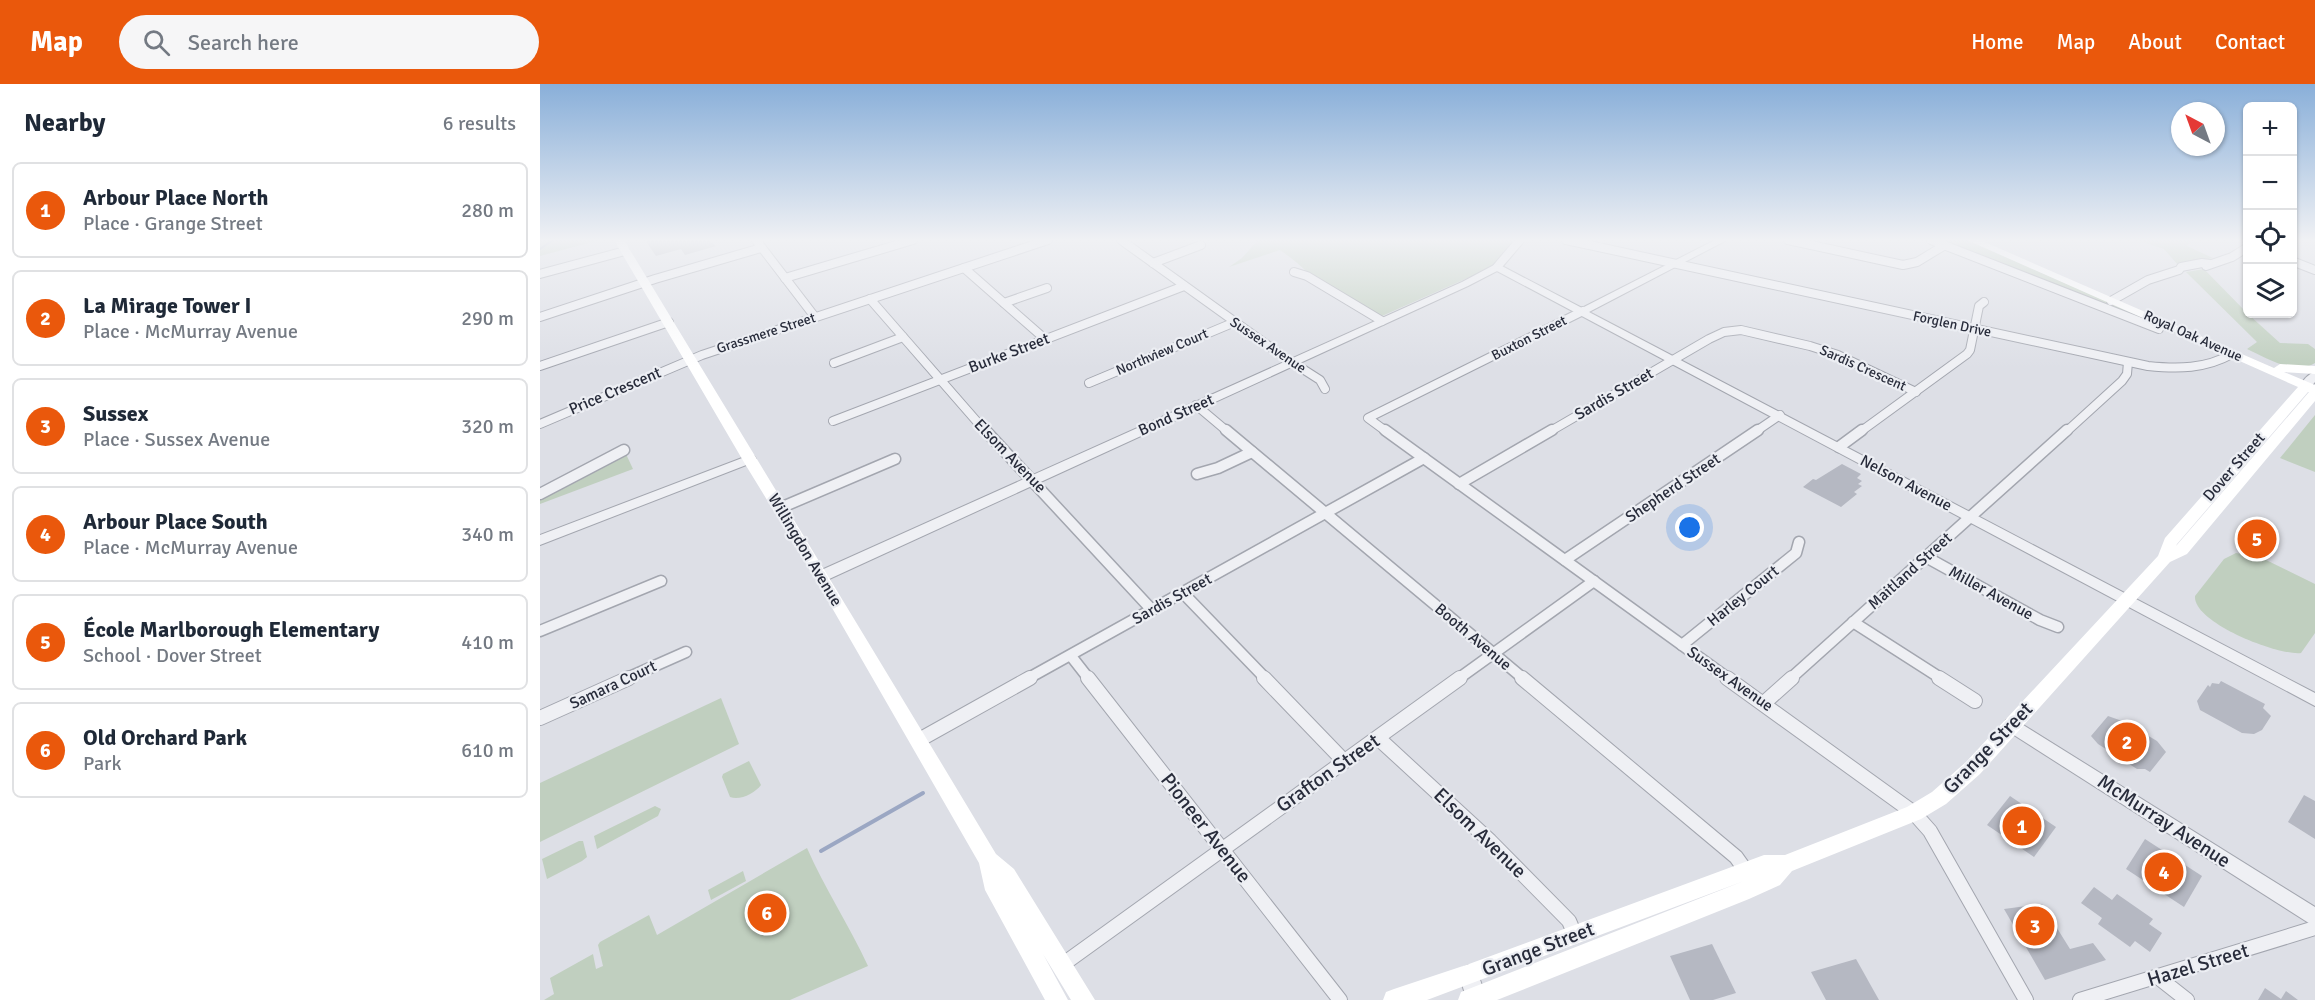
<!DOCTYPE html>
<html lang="en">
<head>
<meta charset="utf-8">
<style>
	body { margin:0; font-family:Signika,sans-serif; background:#f6f6f7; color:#1f2937 }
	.controls { position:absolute; right:18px; top:18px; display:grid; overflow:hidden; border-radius:9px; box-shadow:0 2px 4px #0004 }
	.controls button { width:54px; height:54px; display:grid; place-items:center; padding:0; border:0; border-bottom:2px solid #e0e1e3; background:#fff; color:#1f2937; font:30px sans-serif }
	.compass { position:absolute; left:1631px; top:18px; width:54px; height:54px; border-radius:50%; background:#fff; box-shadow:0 2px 4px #0004; rotate:319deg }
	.you { position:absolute; left:1150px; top:444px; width:21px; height:21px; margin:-15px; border:4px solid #fff; border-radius:50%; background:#1a73e8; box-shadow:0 0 0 9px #1a73e833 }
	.badge { display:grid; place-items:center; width:39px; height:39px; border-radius:50%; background:#ea580c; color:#fff; font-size:20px; font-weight:700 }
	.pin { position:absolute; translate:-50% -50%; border:3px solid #fff; box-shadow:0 2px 6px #0006 }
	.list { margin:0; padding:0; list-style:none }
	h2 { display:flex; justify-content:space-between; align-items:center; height:78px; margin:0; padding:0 24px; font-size:26px }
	h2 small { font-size:20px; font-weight:400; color:#747a83 }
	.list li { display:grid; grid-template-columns:39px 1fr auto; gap:18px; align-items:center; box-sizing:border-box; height:96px; margin:0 12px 12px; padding:0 12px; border:2px solid #e0e1e3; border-radius:9px }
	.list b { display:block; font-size:22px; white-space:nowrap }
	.list p { margin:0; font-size:20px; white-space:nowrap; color:#747a83 }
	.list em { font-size:20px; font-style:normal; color:#747a83 }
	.icon { flex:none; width:33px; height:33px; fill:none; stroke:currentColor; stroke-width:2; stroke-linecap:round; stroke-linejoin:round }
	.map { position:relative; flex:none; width:1775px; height:916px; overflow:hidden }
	header { display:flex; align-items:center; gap:36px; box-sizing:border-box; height:84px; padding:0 30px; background:#ea580c; color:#fff }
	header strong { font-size:28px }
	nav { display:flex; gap:33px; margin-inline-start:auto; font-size:21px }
	.search { width:420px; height:54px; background:#f6f6f7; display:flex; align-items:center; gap:15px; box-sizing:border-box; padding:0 21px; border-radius:33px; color:#747a83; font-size:22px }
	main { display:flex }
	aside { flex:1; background:#fff }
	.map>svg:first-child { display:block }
</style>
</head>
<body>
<header>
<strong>Map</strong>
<div class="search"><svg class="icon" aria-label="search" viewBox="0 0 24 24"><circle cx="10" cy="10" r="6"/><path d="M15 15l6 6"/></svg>Search here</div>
<nav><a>Home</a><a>Map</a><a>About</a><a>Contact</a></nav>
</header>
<main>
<aside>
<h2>Nearby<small>6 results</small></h2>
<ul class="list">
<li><span class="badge">1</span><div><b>Arbour Place North</b><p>Place · Grange Street</p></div><em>280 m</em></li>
<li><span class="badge">2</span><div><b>La Mirage Tower I</b><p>Place · McMurray Avenue</p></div><em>290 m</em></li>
<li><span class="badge">3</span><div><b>Sussex</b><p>Place · Sussex Avenue</p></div><em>320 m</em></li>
<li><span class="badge">4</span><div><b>Arbour Place South</b><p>Place · McMurray Avenue</p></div><em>340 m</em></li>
<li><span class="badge">5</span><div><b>École Marlborough Elementary</b><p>School · Dover Street</p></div><em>410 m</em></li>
<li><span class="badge">6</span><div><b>Old Orchard Park</b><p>Park</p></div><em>610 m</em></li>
</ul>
</aside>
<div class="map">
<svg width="1775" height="916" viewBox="0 0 1775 916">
	<rect width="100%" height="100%" fill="#dddfe6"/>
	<!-- green -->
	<g fill="#c0cfbf">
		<polygon points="0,156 60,156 0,172"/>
		<path d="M718,156H976L950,184L842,232L767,188C759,180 750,173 740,166L689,183L702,174Z"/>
		<polygon points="1397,156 1427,156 1644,251 1645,253"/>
		<polygon points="1597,156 1652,156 1647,162 1673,174 1638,181 1624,165"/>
		<path d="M1664,185L1708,230L1740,259L1768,260L1775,265V279C1755,292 1727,274 1707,265L1717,258L1646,188Z"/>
		<polygon points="1775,331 1775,388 1740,374"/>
		<polygon points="85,368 93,385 0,420 0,414"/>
		<path d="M1696,469L1722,474L1775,500V549L1761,569C1739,572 1653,539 1655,512L1684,475Z"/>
		<polygon points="181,614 199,660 0,758 0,699"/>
		<path d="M209,677L221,701C215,709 200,717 190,713L182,693L183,690Z"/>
		<polygon points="115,722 121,725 118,732 57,765 54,752"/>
		<polygon points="39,757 43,757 47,773 42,777 7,795 2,775"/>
		<path d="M267,764C285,805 309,841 328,882L250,916H4L14,910L10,894L53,870L56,885L63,882L58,861L60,858L109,831L117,851Z"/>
		<polygon points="203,787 206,797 171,816 168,806"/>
	</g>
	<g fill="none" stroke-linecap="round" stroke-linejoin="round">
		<!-- stream-far1 -->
		<polyline stroke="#9ba7c3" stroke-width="2" points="0,165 13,156"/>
		<!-- stream -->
		<polyline stroke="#9ba7c3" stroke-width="4" points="281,767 383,709"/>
	</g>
	<!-- building -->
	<g fill="#b5b8c2">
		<polygon points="105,156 168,156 176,162 145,171 141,165 116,172"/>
		<polygon points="1302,380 1321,390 1317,394 1322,397 1318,400 1322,402 1314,408 1317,410 1301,423 1263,403 1273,395 1276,396"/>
		<polygon points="1681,597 1725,620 1723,624 1731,632 1722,646 1714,650 1702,649 1660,626 1657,617 1668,601 1670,603 1672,599 1679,600"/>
		<polygon points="1568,632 1585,638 1617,657 1626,668 1610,688 1605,685 1597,685 1558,660 1551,652"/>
		<polygon points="1764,711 1775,717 1775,755 1748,738"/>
		<polygon points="1470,712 1516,743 1494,773 1447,741"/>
		<polygon points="1605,755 1662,792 1644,823 1586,785"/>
		<polygon points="1554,803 1572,816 1577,810 1613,835 1609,840 1622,849 1610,868 1595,857 1590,863 1558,840 1562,834 1541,819"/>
		<polygon points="1502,820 1530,865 1553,859 1566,876 1505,896 1464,825"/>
		<polygon points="1172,860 1196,909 1173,916 1150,916 1130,872"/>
		<polygon points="1316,875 1339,916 1286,916 1271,888"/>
		<polygon points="1725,904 1741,915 1746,907 1758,916 1718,916"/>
	</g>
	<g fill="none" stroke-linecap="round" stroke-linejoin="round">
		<defs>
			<g id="minor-far2">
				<polyline points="216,156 275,233"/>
				<polyline points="581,156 744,273 780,296 785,305"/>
				<path d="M1026,156L1608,282C1638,285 1665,285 1692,270"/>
				<polyline points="1248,156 1363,181 1377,178 1405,161"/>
				<polyline points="1391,156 1619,245"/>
				<polyline points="1752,177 1775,186"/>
				<polyline points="613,179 661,161"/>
				<polyline points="1666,182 1692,173 1708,163"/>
				<polyline points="957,183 980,156"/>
				<polyline points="424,184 505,255"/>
				<polyline points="754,188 767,192 842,237"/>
				<polyline points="0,190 85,167"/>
				<polyline points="245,194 373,156"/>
				<polyline points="330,215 446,348"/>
				<polyline points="1571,217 1608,196 1639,186 1641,183 1662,179 1670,180"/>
				<polyline points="464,219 507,204"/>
				<polyline points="0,233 115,195 221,164"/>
				<polyline points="294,279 363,253"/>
				<polyline points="0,282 129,238"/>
				<polyline points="549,299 695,238"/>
				<polyline points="656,321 688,348"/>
				<polyline points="293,337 644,202"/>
				<polyline points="0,340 162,271 508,156"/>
				<polyline points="847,348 828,334 1043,227"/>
				<polyline points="1009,348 1169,255 1184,248 1201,246 1270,262 1298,271 1376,308"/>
				<polyline points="1215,348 1240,331"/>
				<polyline points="1320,348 1427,270 1430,266 1439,222 1444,218"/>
				<polyline points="1526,348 1582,297 1587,290 1588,278"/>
			</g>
			<g id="minor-far1">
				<polyline points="445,346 612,526"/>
				<polyline points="686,346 984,595"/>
				<polyline points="845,346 1189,595"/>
				<polyline points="1299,363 1322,346"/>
				<polyline points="657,390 678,384 712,368"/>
				<polyline points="919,400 1012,346"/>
				<polyline points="0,410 84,366"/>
				<polyline points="240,424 355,375"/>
				<polyline points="1386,473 1500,536 1518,543"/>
				<polyline points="1025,476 1218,346"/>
				<polyline points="643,509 726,595"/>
				<polyline points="1313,538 1402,595"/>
				<polyline points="0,547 121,497"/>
				<polyline points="1142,561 1256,469 1259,458"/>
				<polyline points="531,572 549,595"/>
				<polyline points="85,595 146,568"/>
				<polyline points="487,595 884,374"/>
				<polyline points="918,595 1054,497"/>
				<polyline points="1250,595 1527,346"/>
			</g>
			<g id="minor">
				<polyline points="548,594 800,916"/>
				<polyline points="724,594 804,677"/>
				<polyline points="982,594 1196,773 1206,787"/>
				<polyline points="1187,594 1374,729 1390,747 1486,916"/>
				<polyline points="1399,594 1435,617"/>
				<polyline points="1224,619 1252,594"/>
				<polyline points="0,634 89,594"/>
				<polyline points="838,654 950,757 1029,837 1035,851"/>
				<polyline points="379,656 490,594"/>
				<polyline points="522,881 920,594"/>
				<polyline points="1619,894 1647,916"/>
				<polyline points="1540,916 1775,844"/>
			</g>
			<g id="tertiary">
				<polygon points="1175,156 1187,156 1049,228 1775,609 1775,622 957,187 928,202 287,496 277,496 275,492 277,488 922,198 954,181 960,181 1042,224"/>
				<path d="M1775,288V298L1770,304H1762C1759,299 1769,289 1775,288Z"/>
				<polygon points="210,371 214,372 216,375 214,378 0,461 0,451"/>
				<polygon points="1472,634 1775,823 1775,843 1466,646 1464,641 1466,636"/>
				<polygon points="929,881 936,884 947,916 927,916 919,891 922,884"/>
			</g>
		</defs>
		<!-- minor-far2 casing -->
		<use href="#minor-far2" stroke="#a3a6af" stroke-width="10"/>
		<!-- minor-far1 casing -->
		<use href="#minor-far1" stroke="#a3a6af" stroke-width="13"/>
		<!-- minor casing -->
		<use href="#minor" stroke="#a3a6af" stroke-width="16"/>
		<!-- tertiary casing -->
		<use href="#tertiary" stroke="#a3a6af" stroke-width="2"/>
		<!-- minor-far2 -->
		<use href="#minor-far2" stroke="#eff0f4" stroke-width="8"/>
		<!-- minor-far1 -->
		<use href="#minor-far1" stroke="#eff0f4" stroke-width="10"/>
		<!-- minor -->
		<use href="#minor" stroke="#eff0f4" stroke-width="14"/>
		<!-- tertiary -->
		<use href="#tertiary" fill="#eff0f4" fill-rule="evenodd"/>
		<!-- secondary -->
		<g fill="#fff" fill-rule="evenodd">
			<path d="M74,156H84C208,361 333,565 456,770L474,785L555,916H531L503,870L528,916H505L445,806L439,779L276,496L205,380Z"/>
			<path d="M1427,156H1440L1734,284L1740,280L1775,282V290L1744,288L1775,301V317L1647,470L1630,478L1440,690L1406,720L1381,735L1252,787L1240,801L1209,815L957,916H918L921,908L1204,797L887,916H843L846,908L854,905L929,880L1224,771H1245L1367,723L1392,708L1426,678L1618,472L1625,454L1758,303ZM1768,308H1769L1636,462L1637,460Z"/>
		</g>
	</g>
	<!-- sky -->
	<linearGradient id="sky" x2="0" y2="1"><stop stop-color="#89afd9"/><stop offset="0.55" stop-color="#f0f1f4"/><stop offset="1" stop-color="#f0f1f4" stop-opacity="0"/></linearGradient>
	<rect width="1775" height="284" fill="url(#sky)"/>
	<g text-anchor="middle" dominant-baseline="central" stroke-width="4.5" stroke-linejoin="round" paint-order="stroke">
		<!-- far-street labels -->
		<g font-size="14" fill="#282c3b" stroke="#eceef3">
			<text transform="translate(1412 240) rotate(12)">Forglen Drive</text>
			<text transform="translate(226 249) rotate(-18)">Grassmere Street</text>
			<text transform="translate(1653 252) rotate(24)">Royal Oak Avenue</text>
			<text transform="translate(989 254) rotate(-27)">Buxton Street</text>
			<text transform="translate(728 261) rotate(34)">Sussex Avenue</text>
			<text transform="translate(622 268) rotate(-23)">Northview Court</text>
			<text transform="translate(1323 284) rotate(24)">Sardis Crescent</text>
		</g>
		<!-- street labels -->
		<g font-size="16" fill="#282c3b" stroke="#eceef3">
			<text transform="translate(469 269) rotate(-21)">Burke Street</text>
			<text transform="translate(75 307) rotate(-23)">Price Crescent</text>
			<text transform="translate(1074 310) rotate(-30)">Sardis Street</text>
			<text transform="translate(636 331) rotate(-24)">Bond Street</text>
			<text transform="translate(470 372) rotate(46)">Elsom Avenue</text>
			<text transform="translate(1694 383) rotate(-49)">Dover Street</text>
			<text transform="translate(1366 399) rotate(28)">Nelson Avenue</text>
			<text transform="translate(1133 404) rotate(-34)">Shepherd Street</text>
			<text transform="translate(265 466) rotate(59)">Willingdon Avenue</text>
			<text transform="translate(1370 487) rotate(-42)">Maitland Street</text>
			<text transform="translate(1451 509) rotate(29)">Miller Avenue</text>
			<text transform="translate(1203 512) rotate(-39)">Harley Court</text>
			<text transform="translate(632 515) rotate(-29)">Sardis Street</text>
			<text transform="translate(933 553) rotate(40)">Booth Avenue</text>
			<text transform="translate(1190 595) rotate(35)">Sussex Avenue</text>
			<text transform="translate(73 601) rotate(-25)">Samara Court</text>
		</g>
		<!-- near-street labels -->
		<g font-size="20" fill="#282c3b" stroke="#eceef3">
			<text transform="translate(1448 664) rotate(-46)">Grange Street</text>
			<text transform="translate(788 689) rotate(-35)">Grafton Street</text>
			<text transform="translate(1624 737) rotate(33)">McMurray Avenue</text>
			<text transform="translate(666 744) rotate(52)">Pioneer Avenue</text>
			<text transform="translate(940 749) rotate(44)">Elsom Avenue</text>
			<text transform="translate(998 865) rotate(-21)">Grange Street</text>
			<text transform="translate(1658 881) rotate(-17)">Hazel Street</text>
		</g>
	</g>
</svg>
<div class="controls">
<button>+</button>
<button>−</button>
<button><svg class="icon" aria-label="locate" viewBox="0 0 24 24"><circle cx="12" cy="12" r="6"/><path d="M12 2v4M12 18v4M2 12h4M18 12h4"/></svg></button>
<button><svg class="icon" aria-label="layers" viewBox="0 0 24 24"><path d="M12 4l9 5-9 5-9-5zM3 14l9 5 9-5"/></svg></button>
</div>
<svg class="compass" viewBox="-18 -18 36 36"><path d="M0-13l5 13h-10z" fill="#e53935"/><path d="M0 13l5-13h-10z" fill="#747a83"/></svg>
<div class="you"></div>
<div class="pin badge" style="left:1482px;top:742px">1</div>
<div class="pin badge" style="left:1587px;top:658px">2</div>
<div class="pin badge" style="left:1495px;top:842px">3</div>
<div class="pin badge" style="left:1624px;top:788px">4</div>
<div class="pin badge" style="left:1717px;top:455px">5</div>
<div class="pin badge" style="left:227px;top:829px">6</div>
</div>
</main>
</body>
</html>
